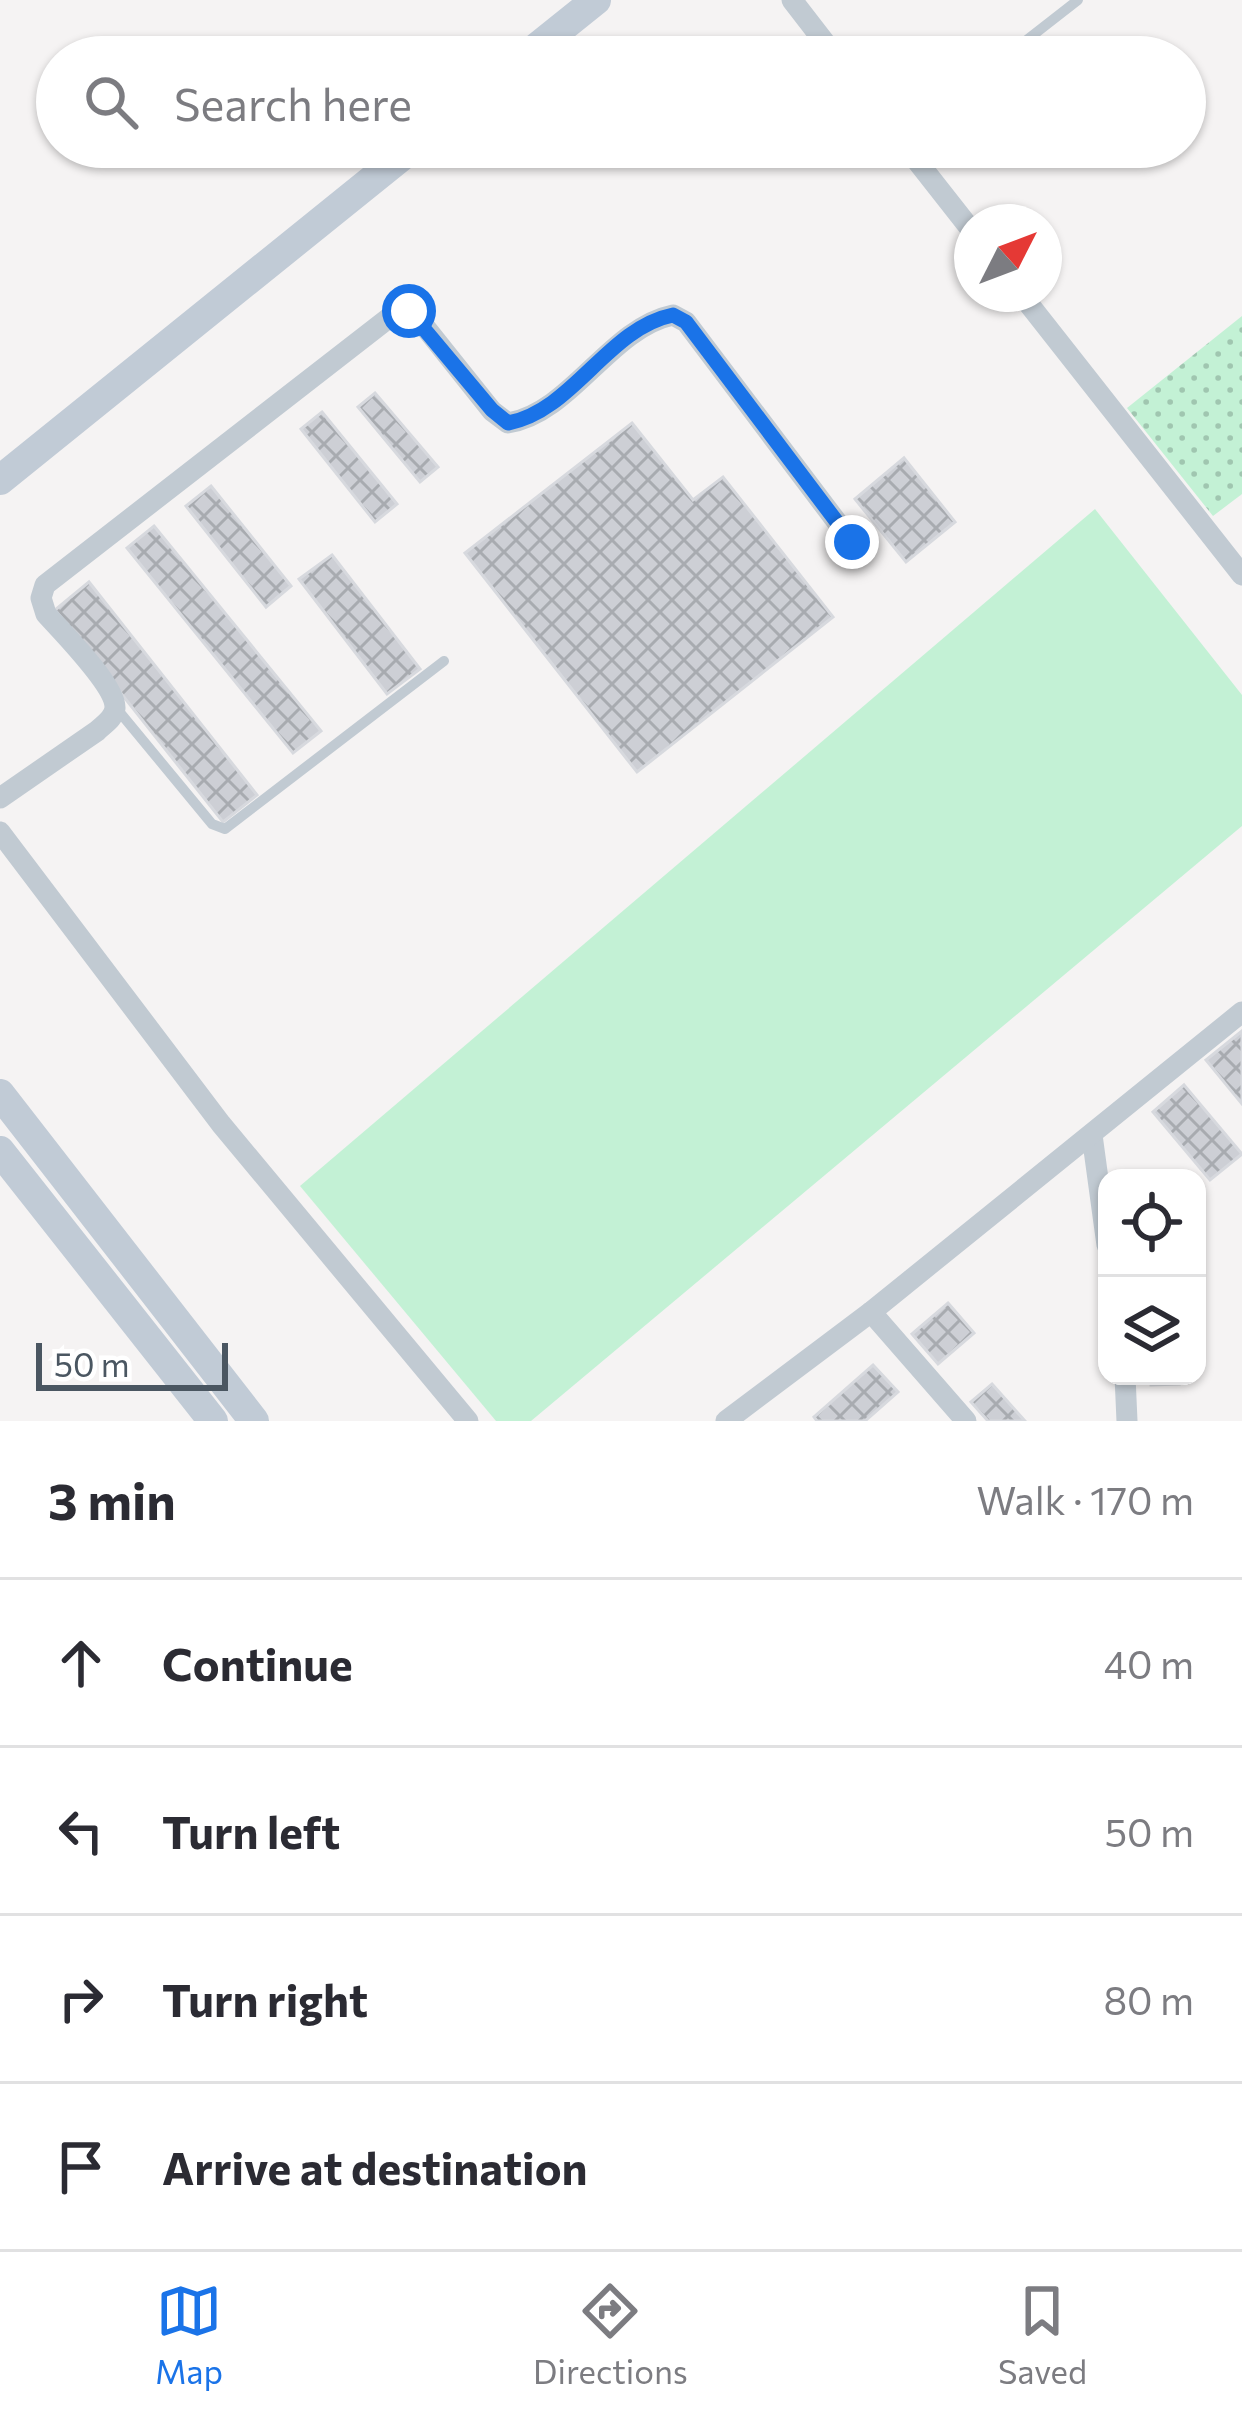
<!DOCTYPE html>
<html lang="en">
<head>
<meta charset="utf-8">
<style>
	body { margin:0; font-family:Commissioner,sans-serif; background:#f7f7f7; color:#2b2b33 }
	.controls { position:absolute; right:36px; bottom:36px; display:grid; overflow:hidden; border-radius:24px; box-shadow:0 3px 9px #0004 }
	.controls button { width:108px; height:108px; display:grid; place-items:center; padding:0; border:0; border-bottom:3px solid #e1e1e2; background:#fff; color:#2b2b33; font:60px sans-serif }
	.compass { position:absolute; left:954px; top:204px; width:108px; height:108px; border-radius:50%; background:#fff; box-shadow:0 3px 9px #0004; rotate:48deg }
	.scale { position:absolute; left:36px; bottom:30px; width:192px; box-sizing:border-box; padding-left:12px; border:6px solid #4a5661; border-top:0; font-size:33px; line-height:42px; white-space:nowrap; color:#4a5661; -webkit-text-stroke:9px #fff; paint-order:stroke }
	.stop { position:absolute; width:36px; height:36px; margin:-27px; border:9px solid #1a73e8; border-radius:50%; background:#fff }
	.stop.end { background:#1a73e8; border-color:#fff; box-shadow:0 3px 12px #0008 }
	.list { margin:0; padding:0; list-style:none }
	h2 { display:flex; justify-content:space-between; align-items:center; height:156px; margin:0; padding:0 48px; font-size:51px }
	h2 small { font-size:39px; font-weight:400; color:#7c7c81 }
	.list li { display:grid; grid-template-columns:78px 1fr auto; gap:36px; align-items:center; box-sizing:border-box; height:168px; padding:0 48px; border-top:3px solid #e1e1e2 }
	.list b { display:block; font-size:45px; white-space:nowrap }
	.list em { font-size:39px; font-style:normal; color:#7c7c81 }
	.icon { flex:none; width:66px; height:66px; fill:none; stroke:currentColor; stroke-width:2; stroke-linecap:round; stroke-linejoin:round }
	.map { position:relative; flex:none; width:1242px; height:1421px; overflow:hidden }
	.search { position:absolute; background:#fff; box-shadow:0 3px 9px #0004; left:36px; right:36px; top:36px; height:132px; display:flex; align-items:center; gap:30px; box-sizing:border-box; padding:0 42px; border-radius:66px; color:#7c7c81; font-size:45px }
	.sheet { height:828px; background:#fff }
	nav { display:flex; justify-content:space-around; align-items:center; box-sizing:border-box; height:168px; border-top:3px solid #e1e1e2; background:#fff; font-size:33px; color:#7c7c81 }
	nav a { display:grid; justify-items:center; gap:6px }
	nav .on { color:#1a73e8 }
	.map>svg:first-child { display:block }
</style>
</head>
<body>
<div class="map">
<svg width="1242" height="1421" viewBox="0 0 1242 1421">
	<defs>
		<pattern id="grass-dots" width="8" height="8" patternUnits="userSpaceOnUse" patternTransform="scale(3)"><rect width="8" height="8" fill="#c3f1d5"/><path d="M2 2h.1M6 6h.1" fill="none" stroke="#a0c6b0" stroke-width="1.8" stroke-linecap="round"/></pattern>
		<pattern id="building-cross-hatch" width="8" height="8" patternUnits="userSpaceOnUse" patternTransform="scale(3)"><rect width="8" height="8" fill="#cdcfd5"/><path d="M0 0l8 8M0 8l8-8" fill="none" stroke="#a8abb0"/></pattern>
	</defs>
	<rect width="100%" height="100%" fill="#f5f3f3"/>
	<!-- grass -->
	<polygon fill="url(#grass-dots)" points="1242,316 1242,494 1213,516 1127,408"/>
	<!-- park -->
	<polygon fill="#c3f1d5" points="1095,509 1242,695 1242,826 531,1421 496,1421 300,1186"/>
	<!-- building -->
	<g fill="url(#building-cross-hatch)" stroke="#d7d9de" stroke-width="3">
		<polygon points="375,393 438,467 420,482 358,407"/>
		<polygon points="322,412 397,504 375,522 301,429"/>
		<polygon points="632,423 693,500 723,477 833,617 637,772 465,553"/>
		<polygon points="904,458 955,522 906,562 855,499"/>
		<polygon points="211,486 291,586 266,607 186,506"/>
		<polygon points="154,526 321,731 293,753 127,548"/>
		<polygon points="332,555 420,669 387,694 299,579"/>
		<polygon points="89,582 257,795 223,822 55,610"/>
		<polygon points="1242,1031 1242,1104 1206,1060"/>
		<polygon points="1184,1085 1242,1154 1210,1180 1153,1112"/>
		<polygon points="948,1303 974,1333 938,1364 912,1334"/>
		<polygon points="873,1365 898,1392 865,1421 817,1421 814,1417"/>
		<polygon points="1150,1376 1178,1376 1179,1384 1151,1385"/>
		<polygon points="992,1384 1025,1421 988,1421 971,1402"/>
	</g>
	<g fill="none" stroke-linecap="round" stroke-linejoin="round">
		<!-- lane -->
		<g stroke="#c1cad2" stroke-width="10">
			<polyline points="1005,57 1078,0"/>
			<polyline points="117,709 212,824 225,829 444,661"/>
		</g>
		<!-- street -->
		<g stroke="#c1cad2" stroke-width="21">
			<polyline points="792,0 836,57"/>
			<polyline points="906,147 972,231"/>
			<polyline points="1021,294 1242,575"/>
			<path d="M0,798L97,731C104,724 114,719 115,708C116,686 62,632 46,614L41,598L45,585L399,310L409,311L421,322L492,411L508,423C571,413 610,328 673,315L686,322L852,542"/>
			<polyline points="0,832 221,1124 468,1421"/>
			<polyline points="1092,1135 1107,1245"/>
			<polyline points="871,1312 966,1421"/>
			<polyline points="1125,1376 1127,1421"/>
			<polyline points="726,1421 871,1312 1242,1012"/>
		</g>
		<!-- secondary -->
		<g stroke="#c1cbd6" stroke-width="30">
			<polyline points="525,57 596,0"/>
			<polyline points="0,480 413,147"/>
			<polyline points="0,1094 254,1421"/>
			<polyline points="0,1151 213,1421"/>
		</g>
	</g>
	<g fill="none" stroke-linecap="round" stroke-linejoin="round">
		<!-- route -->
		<path stroke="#1a73e8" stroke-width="15" d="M409,311L492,410L508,423C573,411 608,328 673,315L686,322L852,542"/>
	</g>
</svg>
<div class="controls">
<button><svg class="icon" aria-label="locate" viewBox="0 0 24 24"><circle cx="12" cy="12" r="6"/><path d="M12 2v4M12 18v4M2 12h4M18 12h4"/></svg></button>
<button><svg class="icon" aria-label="layers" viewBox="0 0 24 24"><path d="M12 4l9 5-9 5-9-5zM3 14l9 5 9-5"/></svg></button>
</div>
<svg class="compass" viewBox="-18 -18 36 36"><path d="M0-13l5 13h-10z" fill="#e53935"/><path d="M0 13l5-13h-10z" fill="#7c7c81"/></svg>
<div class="scale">50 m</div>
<div class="stop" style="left:409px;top:311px"></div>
<div class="stop end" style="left:852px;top:542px"></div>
<div class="search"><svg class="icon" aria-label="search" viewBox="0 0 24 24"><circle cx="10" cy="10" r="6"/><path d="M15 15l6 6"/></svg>Search here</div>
</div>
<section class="sheet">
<h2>3 min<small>Walk · 170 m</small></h2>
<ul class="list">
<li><svg class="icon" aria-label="ahead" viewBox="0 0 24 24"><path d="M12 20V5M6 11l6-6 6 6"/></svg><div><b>Continue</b></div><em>40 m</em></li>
<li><svg class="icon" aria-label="left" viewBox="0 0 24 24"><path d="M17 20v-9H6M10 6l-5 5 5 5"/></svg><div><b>Turn left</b></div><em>50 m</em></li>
<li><svg class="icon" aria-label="right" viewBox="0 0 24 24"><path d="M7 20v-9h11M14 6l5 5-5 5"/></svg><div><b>Turn right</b></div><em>80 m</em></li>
<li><svg class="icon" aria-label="arrive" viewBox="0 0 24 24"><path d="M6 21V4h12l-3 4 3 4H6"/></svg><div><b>Arrive at destination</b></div></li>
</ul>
</section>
<nav>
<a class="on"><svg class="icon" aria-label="map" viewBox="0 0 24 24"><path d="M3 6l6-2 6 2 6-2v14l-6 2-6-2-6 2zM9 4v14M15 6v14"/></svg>Map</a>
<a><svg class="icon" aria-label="directions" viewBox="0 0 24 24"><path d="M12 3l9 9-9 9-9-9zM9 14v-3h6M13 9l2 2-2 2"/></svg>Directions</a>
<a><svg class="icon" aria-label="saved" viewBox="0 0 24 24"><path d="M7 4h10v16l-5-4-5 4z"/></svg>Saved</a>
</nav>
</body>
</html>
